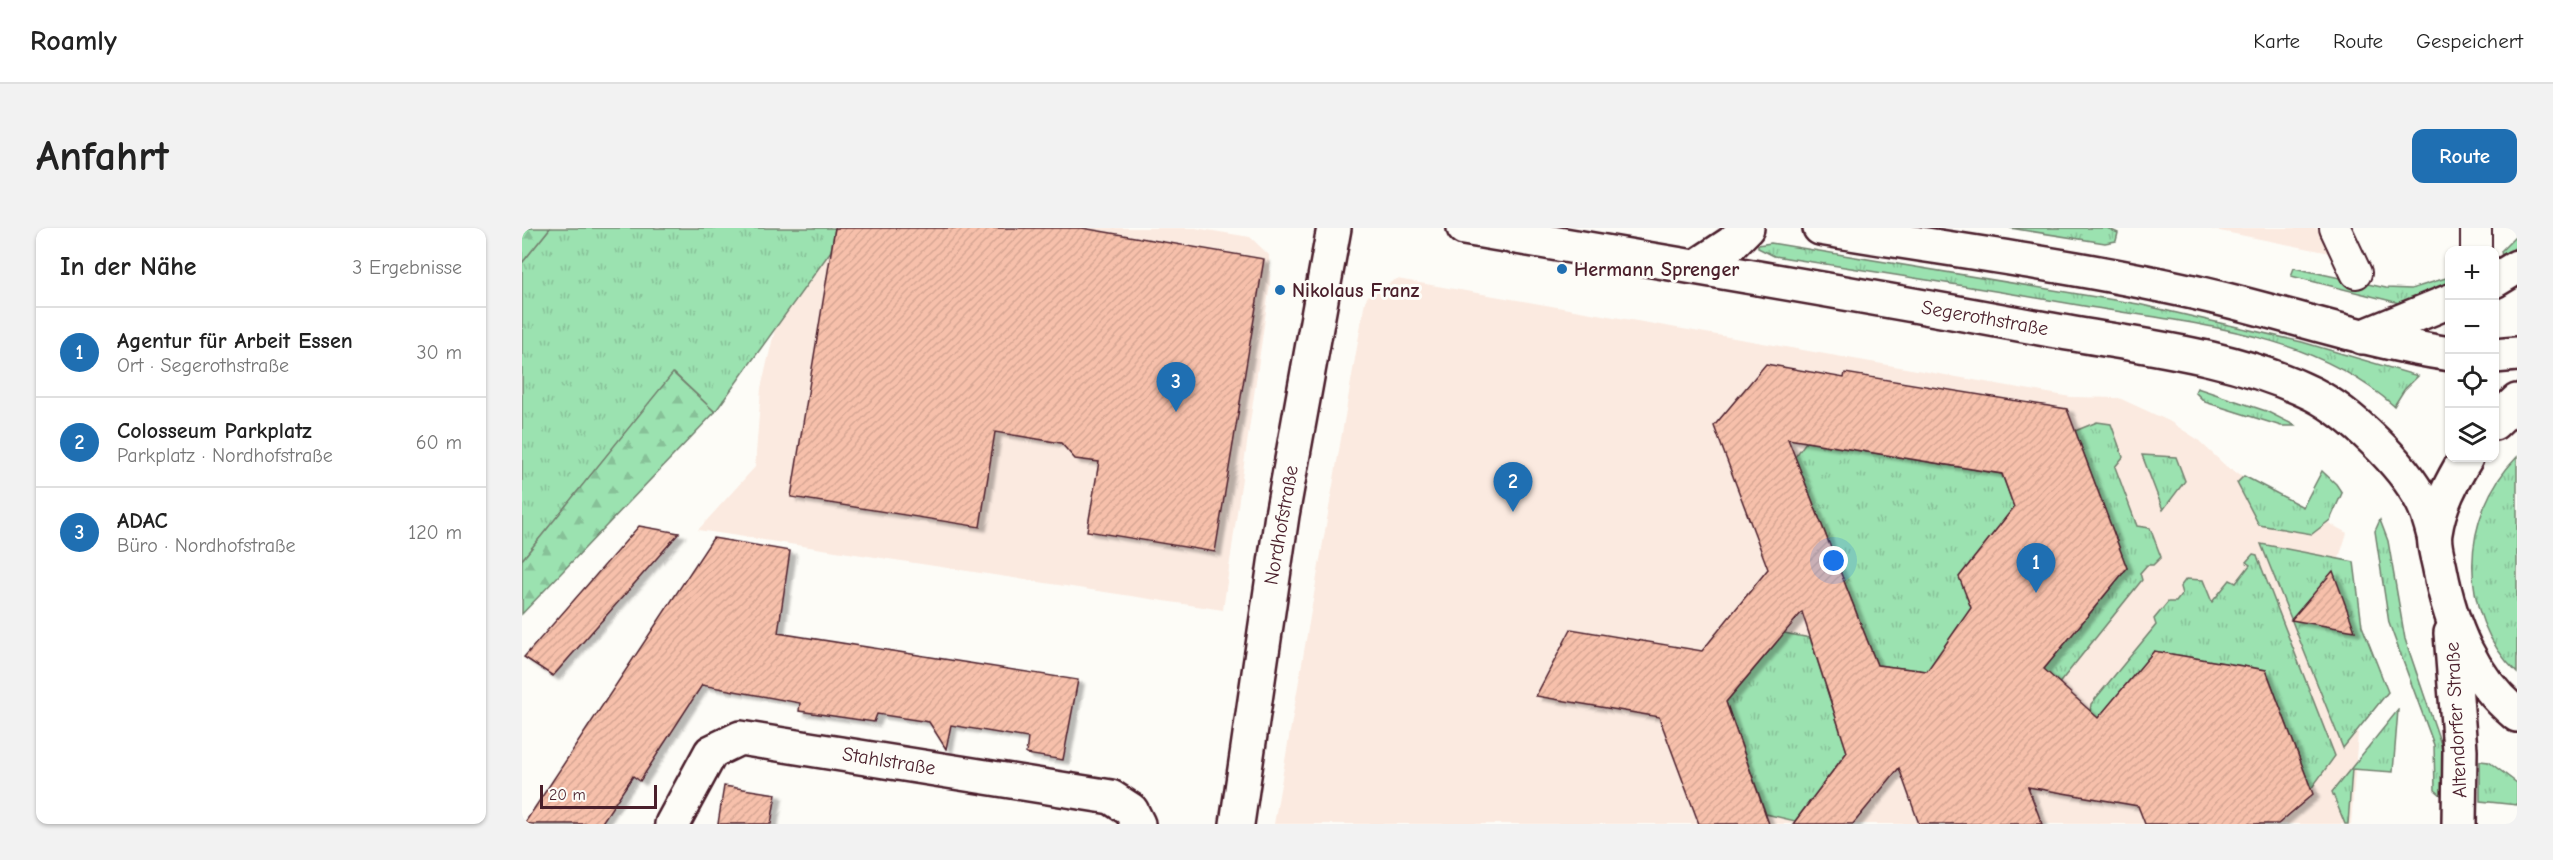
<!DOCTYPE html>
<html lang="de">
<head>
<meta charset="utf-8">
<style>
	body { margin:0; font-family:"Comic Neue",sans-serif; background:#f2f2f2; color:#222 }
	.controls { position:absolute; right:18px; top:18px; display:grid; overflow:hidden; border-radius:12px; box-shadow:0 2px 4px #0004 }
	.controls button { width:54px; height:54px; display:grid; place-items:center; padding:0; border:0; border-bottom:2px solid #e0e0e0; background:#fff; color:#222; font:30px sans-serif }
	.scale { position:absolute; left:18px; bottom:15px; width:117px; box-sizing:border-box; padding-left:6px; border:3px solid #4a1f2b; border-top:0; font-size:16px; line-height:21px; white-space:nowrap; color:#4a1f2b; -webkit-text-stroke:4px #fdfcf7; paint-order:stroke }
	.you { position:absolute; left:1312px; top:333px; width:21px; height:21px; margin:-15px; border:4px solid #fff; border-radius:50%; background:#1a73e8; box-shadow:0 0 0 9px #1a73e833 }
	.badge { display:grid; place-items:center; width:39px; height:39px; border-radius:50%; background:#1f6fb2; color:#fff; font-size:20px; font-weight:700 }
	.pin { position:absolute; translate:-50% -50px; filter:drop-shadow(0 2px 3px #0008) }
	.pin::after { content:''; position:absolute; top:32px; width:21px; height:18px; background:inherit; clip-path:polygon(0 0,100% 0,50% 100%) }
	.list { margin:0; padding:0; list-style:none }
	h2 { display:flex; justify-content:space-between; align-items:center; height:78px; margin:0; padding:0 24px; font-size:26px }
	h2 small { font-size:20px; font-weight:400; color:#767676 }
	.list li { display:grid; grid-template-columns:39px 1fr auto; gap:18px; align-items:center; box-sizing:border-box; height:90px; padding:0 24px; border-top:2px solid #e0e0e0 }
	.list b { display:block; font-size:22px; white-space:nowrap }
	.list p { margin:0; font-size:20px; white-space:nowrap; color:#767676 }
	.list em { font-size:20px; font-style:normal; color:#767676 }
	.icon { flex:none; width:33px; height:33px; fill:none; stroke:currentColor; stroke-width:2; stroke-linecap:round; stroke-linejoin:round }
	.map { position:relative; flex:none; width:1995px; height:596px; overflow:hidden; border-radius:12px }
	header { display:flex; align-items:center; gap:36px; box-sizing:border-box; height:84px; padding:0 30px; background:#fff; border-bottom:2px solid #e0e0e0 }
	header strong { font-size:28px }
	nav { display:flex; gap:33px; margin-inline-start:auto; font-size:21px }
	.intro { display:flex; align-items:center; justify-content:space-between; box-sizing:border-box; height:144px; padding:0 36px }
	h1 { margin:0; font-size:42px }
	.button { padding:15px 27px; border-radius:12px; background:#1f6fb2; color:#fff; font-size:21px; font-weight:700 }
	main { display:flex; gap:36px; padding:0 36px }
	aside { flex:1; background:#fff; border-radius:12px; box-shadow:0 2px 4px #0004 }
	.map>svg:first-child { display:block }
</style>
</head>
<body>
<header>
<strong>Roamly</strong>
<nav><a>Karte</a><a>Route</a><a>Gespeichert</a></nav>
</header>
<div class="intro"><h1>Anfahrt</h1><a class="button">Route</a></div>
<main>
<aside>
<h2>In der Nähe<small>3 Ergebnisse</small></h2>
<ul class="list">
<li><span class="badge">1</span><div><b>Agentur für Arbeit Essen</b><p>Ort · Segerothstraße</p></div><em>30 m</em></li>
<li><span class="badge">2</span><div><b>Colosseum Parkplatz</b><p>Parkplatz · Nordhofstraße</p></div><em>60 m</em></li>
<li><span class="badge">3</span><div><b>ADAC</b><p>Büro · Nordhofstraße</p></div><em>120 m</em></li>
</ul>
</aside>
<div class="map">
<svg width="1995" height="596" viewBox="0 0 1995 596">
	<defs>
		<pattern id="grass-tufts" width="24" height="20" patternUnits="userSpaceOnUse" patternTransform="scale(1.5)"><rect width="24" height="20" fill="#9be2b0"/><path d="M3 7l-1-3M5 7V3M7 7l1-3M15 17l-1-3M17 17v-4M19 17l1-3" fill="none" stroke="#87c198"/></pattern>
		<pattern id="forest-firs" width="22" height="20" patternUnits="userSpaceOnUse" patternTransform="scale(1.5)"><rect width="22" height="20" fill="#9be2b0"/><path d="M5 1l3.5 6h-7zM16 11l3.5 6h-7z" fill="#87c198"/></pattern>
		<pattern id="building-hatch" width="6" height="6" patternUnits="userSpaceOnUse" patternTransform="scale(1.5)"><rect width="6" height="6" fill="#f7c0ab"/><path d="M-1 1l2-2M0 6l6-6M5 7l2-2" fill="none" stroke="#d5a593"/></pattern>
		<filter id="shadow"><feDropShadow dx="6" dy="4" stdDeviation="1.5" flood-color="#0004"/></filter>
	</defs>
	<rect width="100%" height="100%" fill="#fdfcf7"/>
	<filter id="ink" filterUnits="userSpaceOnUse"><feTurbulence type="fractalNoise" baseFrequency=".0167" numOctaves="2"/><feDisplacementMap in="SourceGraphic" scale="12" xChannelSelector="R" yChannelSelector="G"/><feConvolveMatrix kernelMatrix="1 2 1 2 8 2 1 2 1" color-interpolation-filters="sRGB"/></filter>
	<g filter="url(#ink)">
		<!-- built -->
		<g fill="#fbeae0">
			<polygon points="313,0 673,0 728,9 747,27 748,56 701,382 176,302 233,239 239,160 253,101 309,23"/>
			<polygon points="1683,0 1795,0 1808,25"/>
			<polygon points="875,51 1549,169 1597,170 1647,193 1675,211 1706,240 1825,305 1817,330 1840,454 1829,596 752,596 843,73 848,65"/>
		</g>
		<!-- grass -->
		<g fill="url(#grass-tufts)" stroke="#72806e" stroke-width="1.5">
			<polygon points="28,0 313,0 309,23 193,184 152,145 0,332 0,35"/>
			<polygon points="1488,0 1585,0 1596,5 1594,13 1583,15"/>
			<polygon points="1995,7 1995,18 1980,29 1979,23"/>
			<path d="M1249,15L1616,76L1780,114L1896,148L1882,162L1872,178C1788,103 1669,96 1562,78C1459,60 1355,44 1252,28L1236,20V17Z"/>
			<polygon points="1772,40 1864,60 1889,61 1927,49 1927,60 1877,75 1769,48"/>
			<polygon points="1675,160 1744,183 1774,198 1759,198 1683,174 1673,164"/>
			<polygon points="1575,194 1589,196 1601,229 1593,239 1615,298 1628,300 1639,329 1631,337 1625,337 1618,345 1620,352 1535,458 1521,442 1605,340 1553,203"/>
			<polygon points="1284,214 1480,246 1492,279 1449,380 1405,443 1355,437 1273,229"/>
			<polygon points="1620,227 1654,229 1663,253 1641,282"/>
			<path d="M1995,229V445C1935,386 1937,288 1995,229Z"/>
			<polygon points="1800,243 1814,256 1820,265 1808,292 1790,306 1737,297 1715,255 1722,248 1781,279"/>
			<polygon points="1858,292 1866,313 1883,411 1923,528 1920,568 1913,562 1912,517 1867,395 1853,303"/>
			<polygon points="1739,316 1832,334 1840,398 1866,464 1821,520"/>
			<polygon points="1731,326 1735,327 1737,333 1813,528 1789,561 1744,442 1632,423 1566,502 1569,476 1634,397 1632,391 1646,374 1654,374 1660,366 1658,359 1664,351 1681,352 1690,374 1708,352 1714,355 1728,337 1724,334"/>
			<polygon points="1262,405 1288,410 1325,524 1273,593 1244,586 1204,474"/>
			<polygon points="1876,482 1871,544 1830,541 1826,596 1823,596 1810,564"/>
			<polygon points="1958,533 1967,534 1995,555 1995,577 1958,573"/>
		</g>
		<!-- forest -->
		<g fill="url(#forest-firs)" stroke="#72806e" stroke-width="1.5">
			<polygon points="0,0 28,0 0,35"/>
			<polygon points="151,145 193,184 0,386 0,332"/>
		</g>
		<!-- building -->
		<g fill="url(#building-hatch)" stroke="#4a1f2b" stroke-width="1.5" fill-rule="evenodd" filter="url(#shadow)">
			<polygon points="313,0 560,0 742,31 693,324 565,303 577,234 553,231 539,215 473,204 458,299 269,269"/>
			<path d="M1244,136L1322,150L1323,145L1545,181L1605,340L1522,441L1576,490L1632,423L1744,442L1791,566L1756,596H1623L1616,578L1506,559L1520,596H1397L1377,540L1331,596H1271L1325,524L1280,384L1204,474L1247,596H1177L1137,489L1014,468L1049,401L1180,423L1246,341L1192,198ZM1266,211L1480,246L1492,279L1437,349L1449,380L1405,443L1355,437Z"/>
			<polygon points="117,298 157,305 31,448 2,429"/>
			<polygon points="191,310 268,323 256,405 556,452 541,532 504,526 506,510 429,497 424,521 407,494 355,486 352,494 277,483 278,475 180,457 118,553 111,548 79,596 2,596"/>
			<polygon points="1811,343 1833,403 1769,392"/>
			<polygon points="202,558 254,566 249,596 196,596"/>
		</g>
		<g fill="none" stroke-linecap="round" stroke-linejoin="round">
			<defs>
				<g id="pedestrian">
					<polyline points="1813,0 1834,45"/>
					<polyline points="1954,0 1954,22"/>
				</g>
				<g id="minor">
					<polyline points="1175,38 1210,15 1225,0"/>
					<polyline points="150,596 189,524 218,510 589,569 609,582 616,596"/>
					<polyline points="715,596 760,287 812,0"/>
				</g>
				<g id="secondary">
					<path d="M942,0C1134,33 1326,64 1518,100C1608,117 1707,125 1791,166C1828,185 1881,236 1900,273C1906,284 1909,296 1912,308"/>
					<path d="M1298,0C1428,22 1560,38 1688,68C1769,87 1846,114 1928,126"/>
					<polyline points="1972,53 1995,39"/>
					<polyline points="1840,109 1928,73"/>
					<polyline points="1972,128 1995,126"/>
					<polyline points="1972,195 1995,173"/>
					<path d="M1944,230C1930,253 1917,277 1913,305C1911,316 1916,330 1918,341C1929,398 1949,449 1995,487"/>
					<polyline points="1929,405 1938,522 1937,596"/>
				</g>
			</defs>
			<!-- pedestrian casing -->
			<use href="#pedestrian" stroke="#4a1f2b" stroke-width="34"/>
			<!-- minor casing -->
			<use href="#minor" stroke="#4a1f2b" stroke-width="38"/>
			<!-- secondary casing -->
			<use href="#secondary" stroke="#4a1f2b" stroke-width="38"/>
			<!-- pedestrian -->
			<use href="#pedestrian" stroke="#fdfcf7" stroke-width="30"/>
			<!-- minor -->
			<use href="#minor" stroke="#fdfcf7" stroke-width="33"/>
			<!-- secondary -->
			<use href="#secondary" stroke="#fdfcf7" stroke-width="33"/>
		</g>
	</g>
	<!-- markers -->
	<g fill="#1f6fb2" stroke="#fdfcf7" stroke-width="2">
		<circle cx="1040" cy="41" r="6"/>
		<circle cx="758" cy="62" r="6"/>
	</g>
	<g text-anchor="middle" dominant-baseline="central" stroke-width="6" stroke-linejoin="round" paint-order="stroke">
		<!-- poi labels -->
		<g font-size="20" font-weight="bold" fill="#4a1f2b" stroke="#fdfcf7" text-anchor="start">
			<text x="1052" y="41">Hermann Sprenger</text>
			<text x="770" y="62">Nikolaus Franz</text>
		</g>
		<!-- street labels -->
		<g font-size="20" fill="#4a1f2b" stroke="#fdfcf7">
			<text transform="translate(1463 90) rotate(10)">Segerothstraße</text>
			<text transform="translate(759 297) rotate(-80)">Nordhofstraße</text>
			<text transform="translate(1934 492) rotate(-93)">Altendorfer Straße</text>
			<text transform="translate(367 533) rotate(9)">Stahlstraße</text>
		</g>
	</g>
</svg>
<div class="controls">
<button>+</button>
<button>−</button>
<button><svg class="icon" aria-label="locate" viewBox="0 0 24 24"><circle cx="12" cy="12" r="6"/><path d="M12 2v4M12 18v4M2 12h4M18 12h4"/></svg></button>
<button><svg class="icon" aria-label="layers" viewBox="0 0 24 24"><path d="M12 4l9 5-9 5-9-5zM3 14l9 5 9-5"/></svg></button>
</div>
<div class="scale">20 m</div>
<div class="you"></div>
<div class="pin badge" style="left:1514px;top:365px">1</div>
<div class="pin badge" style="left:991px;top:284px">2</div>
<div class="pin badge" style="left:654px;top:184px">3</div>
</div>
</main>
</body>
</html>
